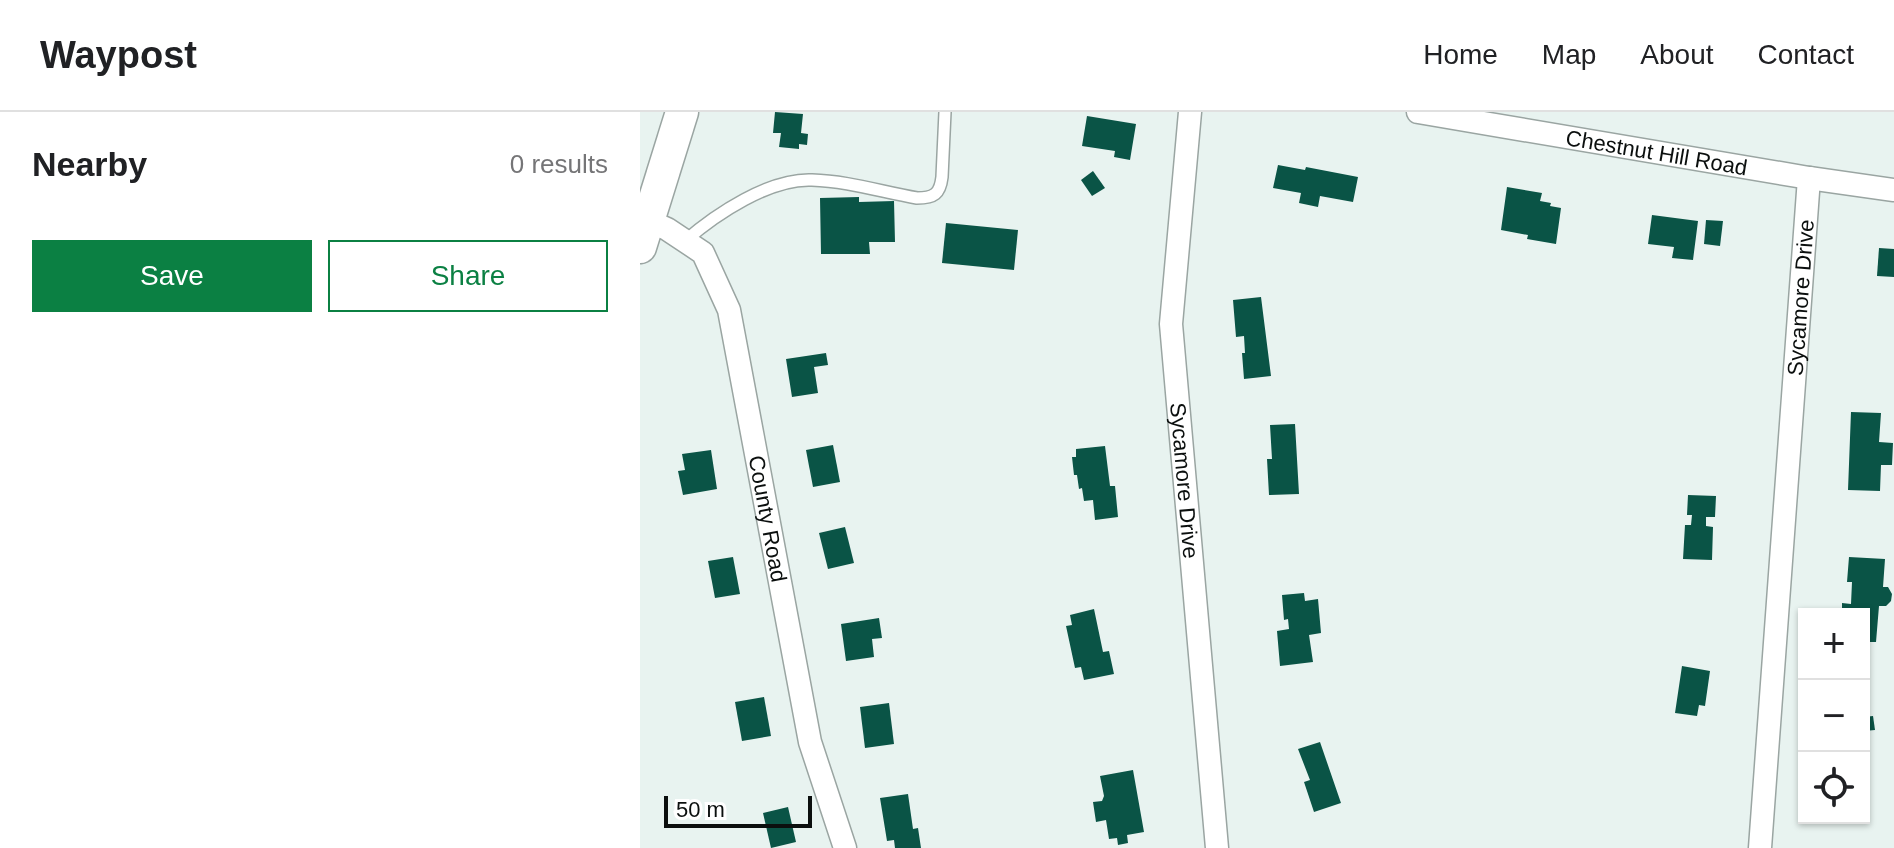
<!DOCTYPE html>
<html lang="en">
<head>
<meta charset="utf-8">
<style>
	body { margin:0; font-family:Arial,sans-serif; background:#f2f2f2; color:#202124 }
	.controls { position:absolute; right:24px; bottom:24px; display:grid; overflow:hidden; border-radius:0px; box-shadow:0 2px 6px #0004 }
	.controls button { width:72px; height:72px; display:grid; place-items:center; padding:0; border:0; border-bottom:2px solid #e0e0e0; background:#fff; color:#202124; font:40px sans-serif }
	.scale { position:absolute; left:24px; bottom:20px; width:148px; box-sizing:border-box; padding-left:8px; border:4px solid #0b0f0e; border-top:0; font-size:22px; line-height:28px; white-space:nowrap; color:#0b0f0e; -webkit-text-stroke:6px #fff; paint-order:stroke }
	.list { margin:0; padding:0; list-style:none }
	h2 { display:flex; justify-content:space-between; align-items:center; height:104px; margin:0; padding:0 32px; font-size:34px }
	h2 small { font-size:26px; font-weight:400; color:#757577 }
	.actions { display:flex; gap:16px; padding:24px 32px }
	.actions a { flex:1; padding:18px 0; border:2px solid #0b8043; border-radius:0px; text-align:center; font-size:28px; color:#0b8043 }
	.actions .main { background:#0b8043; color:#fff }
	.icon { flex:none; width:44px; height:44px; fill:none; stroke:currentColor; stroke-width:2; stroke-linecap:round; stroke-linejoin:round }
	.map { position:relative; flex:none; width:1254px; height:736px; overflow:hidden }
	header { display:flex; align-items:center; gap:48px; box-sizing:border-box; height:112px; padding:0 40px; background:#fff; border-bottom:2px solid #e0e0e0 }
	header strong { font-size:38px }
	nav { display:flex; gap:44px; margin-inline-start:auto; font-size:28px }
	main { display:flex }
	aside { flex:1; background:#fff }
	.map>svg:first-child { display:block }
</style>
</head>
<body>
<header>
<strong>Waypost</strong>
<nav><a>Home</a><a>Map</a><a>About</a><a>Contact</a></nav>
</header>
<main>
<aside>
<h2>Nearby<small>0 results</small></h2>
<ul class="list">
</ul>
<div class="actions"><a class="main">Save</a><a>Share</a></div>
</aside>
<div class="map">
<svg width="1254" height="736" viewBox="0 0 1254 736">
	<rect width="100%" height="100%" fill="#e8f3f0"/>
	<!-- building -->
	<g fill="#0a5446">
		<polygon points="135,0 163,2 161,21 168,22 167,33 159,32 159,37 139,35 141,21 133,21"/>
		<polygon points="447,4 496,12 490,48 474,45 475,39 442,34"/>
		<polygon points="638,53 665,58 666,55 718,65 713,90 680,84 678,95 659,91 661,81 633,76"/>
		<polygon points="453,59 465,76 452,84 441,68"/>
		<polygon points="867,75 902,81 900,89 911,91 910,94 921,96 916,132 887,127 888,123 861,118"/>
		<polygon points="219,85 219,90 254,89 255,130 229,130 230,142 181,142 180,86"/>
		<polygon points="1012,103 1058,109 1053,148 1032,146 1034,135 1008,132"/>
		<polygon points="1066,108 1083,109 1080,134 1064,132"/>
		<polygon points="306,111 378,118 374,158 302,151"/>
		<polygon points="1239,136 1254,137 1254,165 1237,164"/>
		<polygon points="621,185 631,264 604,267 602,241 605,241 604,224 596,225 593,188"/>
		<polygon points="186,241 188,253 174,255 178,281 152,285 146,247"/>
		<polygon points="1211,300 1241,301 1239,330 1253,331 1252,353 1241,353 1240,379 1208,378"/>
		<polygon points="655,312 659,382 629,383 627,347 632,347 630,313"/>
		<polygon points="193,333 200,370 173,375 166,338"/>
		<polygon points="465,334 470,374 475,374 478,405 455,408 453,388 444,389 442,376 439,377 437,363 434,363 432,345 436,345 436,337"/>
		<polygon points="71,338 77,377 43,383 38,359 45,358 42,342"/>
		<polygon points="1048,383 1076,384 1075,405 1066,405 1066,414 1073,415 1072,448 1043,447 1045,413 1051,413 1052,403 1047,403"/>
		<polygon points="205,415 214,451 188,457 179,421"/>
		<polygon points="93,445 100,482 75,486 68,449"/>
		<polygon points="1209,445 1245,447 1243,475 1248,475 1252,482 1251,489 1246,494 1239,494 1236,530 1224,530 1224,502 1202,502 1202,491 1211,492 1212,470 1207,470"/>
		<polygon points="664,481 665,489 678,487 681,521 669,523 673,550 640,554 637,519 649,517 648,507 644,508 642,483"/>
		<polygon points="454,497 463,540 469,539 474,562 444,568 441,555 435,556 426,514 432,513 430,503"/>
		<polygon points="239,506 242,526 232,527 234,545 206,549 201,512"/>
		<polygon points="1042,554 1070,559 1065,594 1059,593 1057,604 1035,601"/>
		<polygon points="124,585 131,624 102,629 95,590"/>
		<polygon points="249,591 254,632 225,636 220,595"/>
		<polygon points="1233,604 1235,618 1224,619 1224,605"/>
		<polygon points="680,630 701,691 674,700 664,670 670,668 658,637"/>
		<polygon points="493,658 504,720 487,723 488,731 478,733 477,726 469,727 466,708 456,710 453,690 462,689 464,684 460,664"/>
		<polygon points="268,682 273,717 278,716 281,736 255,736 254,728 247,729 240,686"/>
		<polygon points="148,695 156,730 131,736 123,701"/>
	</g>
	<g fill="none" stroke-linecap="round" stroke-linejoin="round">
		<defs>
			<path id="lane" d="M45,129C76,102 130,66 172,68C208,69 242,80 277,86C294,86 300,82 302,65L305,0"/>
			<g id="street">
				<path id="s1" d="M550,0L531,212L577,736"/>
				<path id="s2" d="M778,0L1169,66L1254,78"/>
				<path id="s3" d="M9,109L27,117L63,141L89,198L170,630L205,736"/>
				<path id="s4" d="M1120,736L1169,66"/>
			</g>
			<polyline id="secondary" points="0,135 42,0"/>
		</defs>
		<!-- lane casing -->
		<use href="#lane" stroke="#9aa5a2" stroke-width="14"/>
		<!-- street casing -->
		<use href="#street" stroke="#9aa5a2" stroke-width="25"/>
		<!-- secondary casing -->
		<use href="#secondary" stroke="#9aa5a2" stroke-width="35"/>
		<!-- lane -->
		<use href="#lane" stroke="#fff" stroke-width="11"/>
		<!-- street -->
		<use href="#street" stroke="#fff" stroke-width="22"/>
		<!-- secondary -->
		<use href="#secondary" stroke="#fff" stroke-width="32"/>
	</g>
	<g text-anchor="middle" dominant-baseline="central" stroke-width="8" stroke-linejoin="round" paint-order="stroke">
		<!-- street labels -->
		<g font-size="22" fill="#0b0f0e" stroke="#fff">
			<text stroke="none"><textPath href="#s2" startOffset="242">Chestnut Hill Road</textPath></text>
			<text stroke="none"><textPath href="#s4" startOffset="552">Sycamore Drive</textPath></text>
			<text stroke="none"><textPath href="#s1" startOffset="370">Sycamore Drive</textPath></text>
			<text stroke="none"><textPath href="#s3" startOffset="338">County Road</textPath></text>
		</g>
	</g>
</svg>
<div class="controls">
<button>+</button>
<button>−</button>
<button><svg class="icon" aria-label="locate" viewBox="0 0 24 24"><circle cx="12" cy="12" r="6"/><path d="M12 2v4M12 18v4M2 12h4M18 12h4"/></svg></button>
</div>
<div class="scale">50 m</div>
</div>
</main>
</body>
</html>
